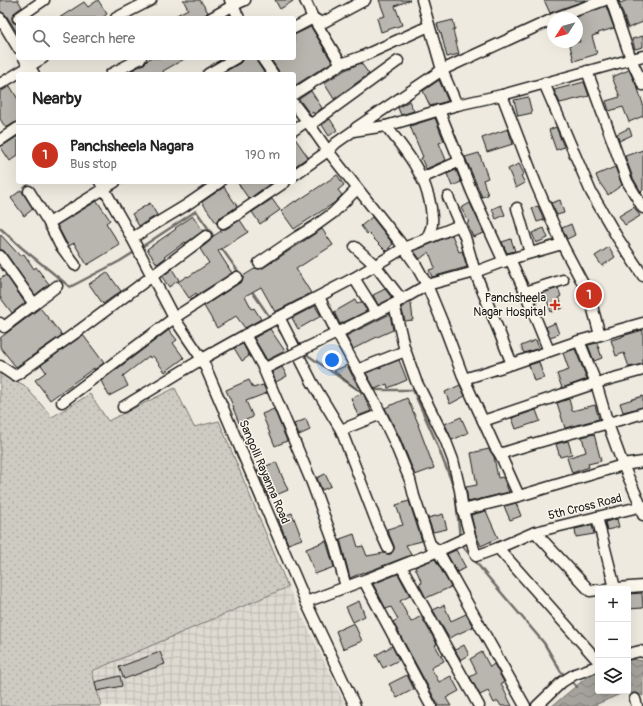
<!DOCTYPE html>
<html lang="en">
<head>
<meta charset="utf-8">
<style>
	body { margin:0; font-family:Pangolin,sans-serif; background:#f2f2f2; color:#222 }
	.controls { position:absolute; right:12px; bottom:12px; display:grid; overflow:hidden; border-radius:4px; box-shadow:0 4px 16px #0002 }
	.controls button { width:36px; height:36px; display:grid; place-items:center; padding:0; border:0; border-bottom:1px solid #e0e0e0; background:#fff; color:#222; font:20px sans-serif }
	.compass { position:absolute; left:547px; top:12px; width:36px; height:36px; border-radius:50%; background:#fff; box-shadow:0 4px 16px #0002; rotate:234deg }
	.you { position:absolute; left:332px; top:360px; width:14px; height:14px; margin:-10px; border:3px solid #fff; border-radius:50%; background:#1a73e8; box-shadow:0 0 0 6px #1a73e833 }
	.badge { display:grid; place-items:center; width:26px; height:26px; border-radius:50%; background:#c8321e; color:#fff; font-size:13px; font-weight:700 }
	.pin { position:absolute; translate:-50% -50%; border:2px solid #fff; box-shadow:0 1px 4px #0006 }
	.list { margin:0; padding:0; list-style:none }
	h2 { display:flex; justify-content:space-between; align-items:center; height:52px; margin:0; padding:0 16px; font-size:17px }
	h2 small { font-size:13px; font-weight:400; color:#767676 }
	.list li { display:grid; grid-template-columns:26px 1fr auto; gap:12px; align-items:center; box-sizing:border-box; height:60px; padding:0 16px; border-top:1px solid #e0e0e0 }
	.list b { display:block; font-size:15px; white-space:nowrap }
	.list p { margin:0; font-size:13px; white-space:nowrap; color:#767676 }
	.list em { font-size:13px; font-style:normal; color:#767676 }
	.icon { flex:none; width:22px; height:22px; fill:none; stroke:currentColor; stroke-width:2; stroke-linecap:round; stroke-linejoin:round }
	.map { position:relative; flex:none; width:643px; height:706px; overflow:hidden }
	.search { position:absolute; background:#fff; box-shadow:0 4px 16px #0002; left:16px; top:16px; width:280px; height:44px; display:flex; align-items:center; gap:10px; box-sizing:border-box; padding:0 14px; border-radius:4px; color:#767676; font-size:15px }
	.panel { position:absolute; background:#fff; box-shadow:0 4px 16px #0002; left:16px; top:72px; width:280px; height:112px; border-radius:4px }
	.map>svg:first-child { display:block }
</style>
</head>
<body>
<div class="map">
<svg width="643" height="706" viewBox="0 0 643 706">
	<defs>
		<pattern id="industrial-grid" width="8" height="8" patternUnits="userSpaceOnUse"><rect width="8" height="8" fill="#dedad1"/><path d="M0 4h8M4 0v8" fill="none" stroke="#bebab3"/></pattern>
		<pattern id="grass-dots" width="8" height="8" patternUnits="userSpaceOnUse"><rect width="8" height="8" fill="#ceccc2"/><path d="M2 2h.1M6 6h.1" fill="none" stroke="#b0afa6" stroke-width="1.8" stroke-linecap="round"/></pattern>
		<pattern id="water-waves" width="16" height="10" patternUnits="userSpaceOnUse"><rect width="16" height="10" fill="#a6a39d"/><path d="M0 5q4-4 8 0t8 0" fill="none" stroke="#86847f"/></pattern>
	</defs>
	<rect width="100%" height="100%" fill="#eeeadf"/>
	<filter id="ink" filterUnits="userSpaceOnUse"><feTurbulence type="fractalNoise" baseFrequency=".025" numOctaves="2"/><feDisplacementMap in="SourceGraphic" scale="8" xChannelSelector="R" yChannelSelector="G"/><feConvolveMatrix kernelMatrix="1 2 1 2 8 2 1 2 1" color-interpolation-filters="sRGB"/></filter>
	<g filter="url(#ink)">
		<!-- industrial -->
		<polygon fill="url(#industrial-grid)" points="288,587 346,706 101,706 92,671"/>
		<!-- grass -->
		<polygon fill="url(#grass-dots)" stroke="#75746f" points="0,373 24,385 52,417 90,394 108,421 175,388 194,427 219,421 288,587 92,671 101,706 0,706"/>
		<!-- water -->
		<polygon fill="url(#water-waves)" stroke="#6f6d69" points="632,659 643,661 643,696 639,694 625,692 595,705 594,706 552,706 587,677 598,672 598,691 628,691 628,661"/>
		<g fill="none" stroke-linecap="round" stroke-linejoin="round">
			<!-- stream -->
			<g stroke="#6f6d69" stroke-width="2.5">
				<polyline points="0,228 22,248 70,287 120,261 136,251"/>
				<polyline points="220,246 245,281"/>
				<polyline points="140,248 196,211 215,238"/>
				<polyline points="251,290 271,319"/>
				<polyline points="274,323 286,340"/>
				<polyline points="303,352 357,389 364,390"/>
				<polyline points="371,390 413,390 434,437 455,490 460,537"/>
				<polyline points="461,544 488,577 544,643 561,672 566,676"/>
				<polyline points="569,679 577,687"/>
			</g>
		</g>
		<!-- building -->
		<g fill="#b9b6af" stroke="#1c1c1c">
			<polygon points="0,0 18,0 22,7 14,13 12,18 13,22 18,24 18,34 6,15 0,11"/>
			<polygon points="98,0 107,14 102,18 59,18 84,2 88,7"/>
			<polygon points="183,0 200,0 208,12 205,15 205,18 171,18 188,9"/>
			<polygon points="275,0 295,0 280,9"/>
			<polygon points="379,0 410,0 395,6 402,25 381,32 377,18 385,16"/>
			<polygon points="544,0 586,0 550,13"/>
			<polygon points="618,0 619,0 620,3 628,0 643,0 643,22 628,28"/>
			<polygon points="606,6 614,28 598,33 599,34 592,36 597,54 574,61 569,42 580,42 577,33 577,18 574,18"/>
			<polygon points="453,20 455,29 453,30 459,54 447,57 441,33 440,33 437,24"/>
			<polygon points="311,27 332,62 294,86 294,74 279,74 278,70 270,58 294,58 294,35"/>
			<polygon points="643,36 643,47 635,49 632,39"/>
			<polygon points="150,58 186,58 163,71 164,74 125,74 144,64"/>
			<polygon points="242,58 256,58 257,62 265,74 221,74 240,63 242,61"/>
			<polygon points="361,63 369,74 334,99 324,83 345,70"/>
			<polygon points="629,70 638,89 643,104 643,116 629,122 623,107 609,111 606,101 620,97 612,77"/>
			<polygon points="439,80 448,101 430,106 423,91"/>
			<polygon points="584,82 589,96 560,103 554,90"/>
			<polygon points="10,86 18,99 18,122 14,123 6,128 0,119 0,92"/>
			<polygon points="311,91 322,108 314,114 313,112 310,114 299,99"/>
			<polygon points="528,97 532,113 518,116 514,100"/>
			<polygon points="409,101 414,111 401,115 398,108"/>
			<polygon points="435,118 444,141 439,143 446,160 426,169 421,158 423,157 410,126"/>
			<polygon points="330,119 337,130 329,136 322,125"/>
			<polygon points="556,127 564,147 556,150 549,130"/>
			<polygon points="629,128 632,135 619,141 617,134"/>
			<polygon points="508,129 513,144 487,152 482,138"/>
			<polygon points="18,136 18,155 10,161 0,146 4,145"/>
			<polygon points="294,137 308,157 294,167"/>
			<polygon points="643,150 643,190 641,192 633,178 625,156"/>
			<polygon points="479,153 488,178 483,180 488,195 482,197 465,157"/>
			<polygon points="519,164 524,174 521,176 525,183 516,188 508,169"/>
			<polygon points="615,167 622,185 608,195 600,183 599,183 596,175"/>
			<polygon points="456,170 461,182 452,186 447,174"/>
			<polygon points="337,175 344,185 338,190 342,195 334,203 294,229 281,211 295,201 296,202"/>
			<polygon points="237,182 272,182 249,199"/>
			<polygon points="224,187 237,206 232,210 219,218 217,220 217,224 202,202"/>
			<polygon points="21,190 33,209 24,216 11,198"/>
			<polygon points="272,199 280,210 260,224 252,212"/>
			<polygon points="560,200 564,213 557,215 551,203"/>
			<polygon points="97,201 110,220 106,223 120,245 87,265 74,243 69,246 66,242 57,225"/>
			<polygon points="150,203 157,215 139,226 132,214"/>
			<polygon points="470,203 484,233 473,237 467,223 469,222 461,208"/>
			<polygon points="501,205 505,215 496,219 492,209"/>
			<polygon points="538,206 544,220 537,222 532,208"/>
			<polygon points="634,207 640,216 625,225 619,216"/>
			<polygon points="193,216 203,231 186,243 185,242 164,257 165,258 157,264 147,249 176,229 175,228"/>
			<polygon points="372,217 393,244 386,251 368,233 367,234 361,226"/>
			<polygon points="240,220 248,232 218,251 232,273 197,295 196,293 189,298 178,282 187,276 188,277 209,263 200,249 210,241 212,237 221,231 220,229 226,229"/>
			<polygon points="571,224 575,235 567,239 562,228"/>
			<polygon points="544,228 548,238 536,243 532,233"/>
			<polygon points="322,229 333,245 296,269 311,293 275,312 261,287 245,296 252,309 254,308 261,319 245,328 236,316 217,328 204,306 241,282 243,280 243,276 256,268 259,269 263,268"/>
			<polygon points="0,234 20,256 24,254 34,269 36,267 49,284 35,295 5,252 3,250 0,250"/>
			<polygon points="452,235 459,252 462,251 467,267 432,277 429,270 435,268 429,252 420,259 414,251"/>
			<polygon points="511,239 515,251 507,253 502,242"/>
			<polygon points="609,247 615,257 602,266 595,256"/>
			<polygon points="172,269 179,280 169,287 162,277"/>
			<polygon points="107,272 121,291 103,304 89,284"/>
			<polygon points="6,275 25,303 12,313 0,297 0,279"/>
			<polygon points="558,288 561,296 559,297 563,308 551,312 546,297 536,301 534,296"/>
			<polygon points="385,289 392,298 378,305 373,295"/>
			<polygon points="355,300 357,304 361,302 367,311 340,324 334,312"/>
			<polygon points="409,303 411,303 413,320 405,321 401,307"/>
			<polygon points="315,306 321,316 298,329 292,318"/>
			<polygon points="40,308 62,335 16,367 0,347 0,338"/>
			<polygon points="390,314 393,330 375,338 353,349 346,336"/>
			<polygon points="555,323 559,334 550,337 546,327"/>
			<polygon points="270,329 285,351 267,360 254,338"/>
			<polygon points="169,330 177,340 173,343 184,358 165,372 153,356 150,358 149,356 123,376 128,386 109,396 101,381"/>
			<polygon points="643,330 643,364 629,367 624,353 616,356 611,340 622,337 622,336"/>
			<polygon points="83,335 104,363 94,370 94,368 50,400 35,380 46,372 41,365"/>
			<polygon points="536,340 539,348 524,353 521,346"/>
			<polygon points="597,343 602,358 594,361 588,345"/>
			<polygon points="243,344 249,356 242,361 234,348"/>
			<polygon points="575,349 587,379 562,388 557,374 569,370 563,353"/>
			<polygon points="399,360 407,380 388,388 387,384 375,389 366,373"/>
			<polygon points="539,362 544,378 534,381 529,365"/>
			<polygon points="347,365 352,375 362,393 334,371"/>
			<polygon points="282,367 287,376 276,382 272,372"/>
			<polygon points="249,380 253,388 263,385 267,393 246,401 253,417 239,423 233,408 234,408 226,390"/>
			<polygon points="460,385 465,396 450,404 445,392"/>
			<polygon points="363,393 371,411 358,416 351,398"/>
			<polygon points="643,396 643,407 623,412 620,403"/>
			<polygon points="407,398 419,425 418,425 434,468 415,475 400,438 385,408"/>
			<polygon points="569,399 572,411 595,405 599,419 565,428 557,403"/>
			<polygon points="274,409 287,441 275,446 262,414"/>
			<polygon points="536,410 540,421 516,429 512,418"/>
			<polygon points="461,417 468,433 452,440 445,424"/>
			<polygon points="306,419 310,430 299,435 294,424"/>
			<polygon points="594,434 601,461 588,464 589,467 572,473 567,458 586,452 582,437"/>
			<polygon points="568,441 572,454 560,457 556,444"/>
			<polygon points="489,449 494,457 498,478 503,477 509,492 468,502 466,487 477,485 471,453"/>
			<polygon points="276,462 288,490 269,498 257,470"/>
			<polygon points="325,474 331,486 322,490 317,478"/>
			<polygon points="409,501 422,541 406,545 411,555 364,573 364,572 350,578 340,539 354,534 358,547 363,546 367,556 384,553 387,554 391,554 394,549 394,546 387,529 403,525 396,505"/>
			<polygon points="516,503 521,516 510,520 504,506"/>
			<polygon points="486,511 498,538 481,546 476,535 471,515"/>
			<polygon points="292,513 302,539 288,544 278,518"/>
			<polygon points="443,514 447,529 433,532 428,518"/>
			<polygon points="617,519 619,527 607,530 605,522"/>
			<polygon points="592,525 594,534 576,537 575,529"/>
			<polygon points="326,541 334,567 315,574 306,549"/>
			<polygon points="456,550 466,568 457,572 447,554"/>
			<polygon points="435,559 451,587 426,598 419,584 422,583 415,567"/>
			<polygon points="398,574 410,596 400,601 411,622 421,616 437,644 435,645 444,661 431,668 439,682 451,676 459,691 446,698 451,706 437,706 437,703 393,622 398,619 391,607 386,609 373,584"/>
			<polygon points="642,593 643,608 628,609 628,594"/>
			<polygon points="359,601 365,616 353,622 346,607"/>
			<polygon points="444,605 451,621 466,614 473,627 449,638 433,610"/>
			<polygon points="354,623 362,641 343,649 336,631"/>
			<polygon points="464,645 469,655 461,660 455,650"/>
			<polygon points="392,646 399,660 383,668 376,655"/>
			<polygon points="160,652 165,664 124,679 119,667"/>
			<polygon points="482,652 490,667 494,664 504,682 501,684 512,706 501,706 498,701 494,703 488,691 480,695 470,677 477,673 470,659"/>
			<polygon points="407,675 414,689 397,698 389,684"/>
			<polygon points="120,676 122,686 97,691 95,682"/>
		</g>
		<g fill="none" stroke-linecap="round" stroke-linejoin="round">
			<defs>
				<g id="minor">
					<polyline points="230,0 239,18"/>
					<polyline points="305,0 313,18 341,64"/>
					<polyline points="422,0 442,70 457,105"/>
					<polyline points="611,0 631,59 643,85"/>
					<polyline points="0,18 18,48"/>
					<polyline points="18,18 44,0"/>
					<polyline points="116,18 151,0"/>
					<polyline points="211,18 232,6 245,0"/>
					<polyline points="555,18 605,0"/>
					<polyline points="294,28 313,18 322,23 365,0"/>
					<polyline points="24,58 34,74"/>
					<polyline points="262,58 273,74"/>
					<polyline points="587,71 627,181 643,208"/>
					<polyline points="111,74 141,58"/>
					<polyline points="208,74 236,58"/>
					<polyline points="544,83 591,192 617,237 643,276"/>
					<polyline points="0,84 43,58"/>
					<polyline points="294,94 341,64 363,56 429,26"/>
					<polyline points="502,95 536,184 562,244 589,295 600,335"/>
					<path d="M294,104L307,121L328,151L399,241L416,265L427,285L446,331L464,379L495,447L500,454C547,438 595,428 643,413"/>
					<polyline points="439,110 472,192 504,262"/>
					<polyline points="310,125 398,61"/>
					<path d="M386,126C406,151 426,175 431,208C431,213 433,218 432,223C432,228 429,233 427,238"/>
					<polyline points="356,128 442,70 553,19"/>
					<polyline points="294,130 307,121"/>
					<polyline points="0,140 18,128"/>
					<polyline points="294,175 328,151 336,143 353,131 386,126 457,105 502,95 643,56"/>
					<polyline points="422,178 460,161"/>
					<polyline points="100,182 132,238 174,318 202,359 306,602 355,706"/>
					<polyline points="29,191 49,223"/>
					<polyline points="448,197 465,237 475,272 512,364"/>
					<polyline points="517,208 530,253"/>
					<polyline points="223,223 235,216 285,182"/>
					<polyline points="132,238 185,206 220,182"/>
					<polyline points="355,247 375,265 402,300"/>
					<polyline points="0,256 34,304 57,286"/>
					<polyline points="510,259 525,292 549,351"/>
					<polyline points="259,263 297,237 315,226 333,213 357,189"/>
					<polyline points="75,265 60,245 49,223 115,182"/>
					<polyline points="354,278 376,313"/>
					<polyline points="525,292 563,280"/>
					<polyline points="394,304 404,347 416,381 445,439 453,460 460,490 463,510 519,496"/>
					<polyline points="279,317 312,382 341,430 378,526 388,548"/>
					<polyline points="0,323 4,327 34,304"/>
					<polyline points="245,335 262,365 312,483 334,543 346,587"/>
					<polyline points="579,341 596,383 608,424 623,465 641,506 643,515"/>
					<polyline points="304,349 337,333 319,297"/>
					<polyline points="0,366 15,376 81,329 206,236"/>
					<polyline points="264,369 290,356"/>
					<polyline points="357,370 405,351"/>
					<polyline points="464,379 512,364 579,341 643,323"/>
					<polyline points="62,402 174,318 237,277"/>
					<polyline points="123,407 202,359 245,335 354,278 404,248 460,225"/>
					<polyline points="483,421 596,383 643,370"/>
					<polyline points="341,430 381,414"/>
					<polyline points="500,454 519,496 623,465 643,462"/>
					<polyline points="463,510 470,536 476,556 498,548 535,532 643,506"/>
					<polyline points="597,517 615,588"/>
					<polyline points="535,532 590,591 598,590"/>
					<polyline points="470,536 438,551 430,544 414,496 410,480 394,441 377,406 337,333 394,304 427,285 475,272 510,259 562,244"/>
					<polyline points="498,548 598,661"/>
					<polyline points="401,566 479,706"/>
					<polyline points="364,581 431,706"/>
					<polyline points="605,589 643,586"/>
					<path d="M306,602C350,586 394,569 438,551L525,706"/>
					<polyline points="628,654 640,651 643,652"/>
					<polyline points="635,699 637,706"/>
					<polyline points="537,706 562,682 575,674 598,666"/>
				</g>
			</defs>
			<!-- minor casing -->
			<use href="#minor" stroke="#1c1c1c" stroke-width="13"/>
			<!-- minor -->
			<use href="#minor" stroke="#fbf7ec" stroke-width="10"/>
			<defs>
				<polyline id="minor-bridge" points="290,356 304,349"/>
			</defs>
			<!-- minor-bridge casing -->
			<use href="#minor-bridge" stroke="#1c1c1c" stroke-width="13" stroke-linecap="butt"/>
			<!-- minor-bridge -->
			<use href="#minor-bridge" stroke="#fbf7ec" stroke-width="10"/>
		</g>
	</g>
	<!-- markers -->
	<path fill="#c8321e" stroke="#fbf7ec" stroke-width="1.5" d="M553 299h4v4h4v4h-4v4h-4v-4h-4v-4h4z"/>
	<g text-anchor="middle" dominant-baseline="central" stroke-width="3" stroke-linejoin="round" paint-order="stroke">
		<!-- poi labels -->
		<g font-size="12" fill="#1c1c1c" stroke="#fbf7ec" text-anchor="end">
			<text x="546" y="298">Panchsheela<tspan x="546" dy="14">Nagar Hospital</tspan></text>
		</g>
		<!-- street labels -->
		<g font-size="12" fill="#1c1c1c" stroke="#fbf7ec">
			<text transform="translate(264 472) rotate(67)">Sangolli Rayanna Road</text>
			<text transform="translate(585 507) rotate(-14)">5th Cross Road</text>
		</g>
	</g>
</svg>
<div class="controls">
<button>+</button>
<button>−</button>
<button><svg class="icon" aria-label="layers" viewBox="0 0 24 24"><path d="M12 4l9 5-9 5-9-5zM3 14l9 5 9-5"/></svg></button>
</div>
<svg class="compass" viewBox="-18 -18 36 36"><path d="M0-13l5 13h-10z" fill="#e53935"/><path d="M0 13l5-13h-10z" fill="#767676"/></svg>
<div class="you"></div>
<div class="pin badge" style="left:589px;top:295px">1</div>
<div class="search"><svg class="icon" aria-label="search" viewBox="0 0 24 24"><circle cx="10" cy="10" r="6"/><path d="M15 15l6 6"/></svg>Search here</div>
<section class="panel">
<h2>Nearby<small></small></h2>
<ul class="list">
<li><span class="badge">1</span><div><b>Panchsheela Nagara</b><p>Bus stop</p></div><em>190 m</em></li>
</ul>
</section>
</div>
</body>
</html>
